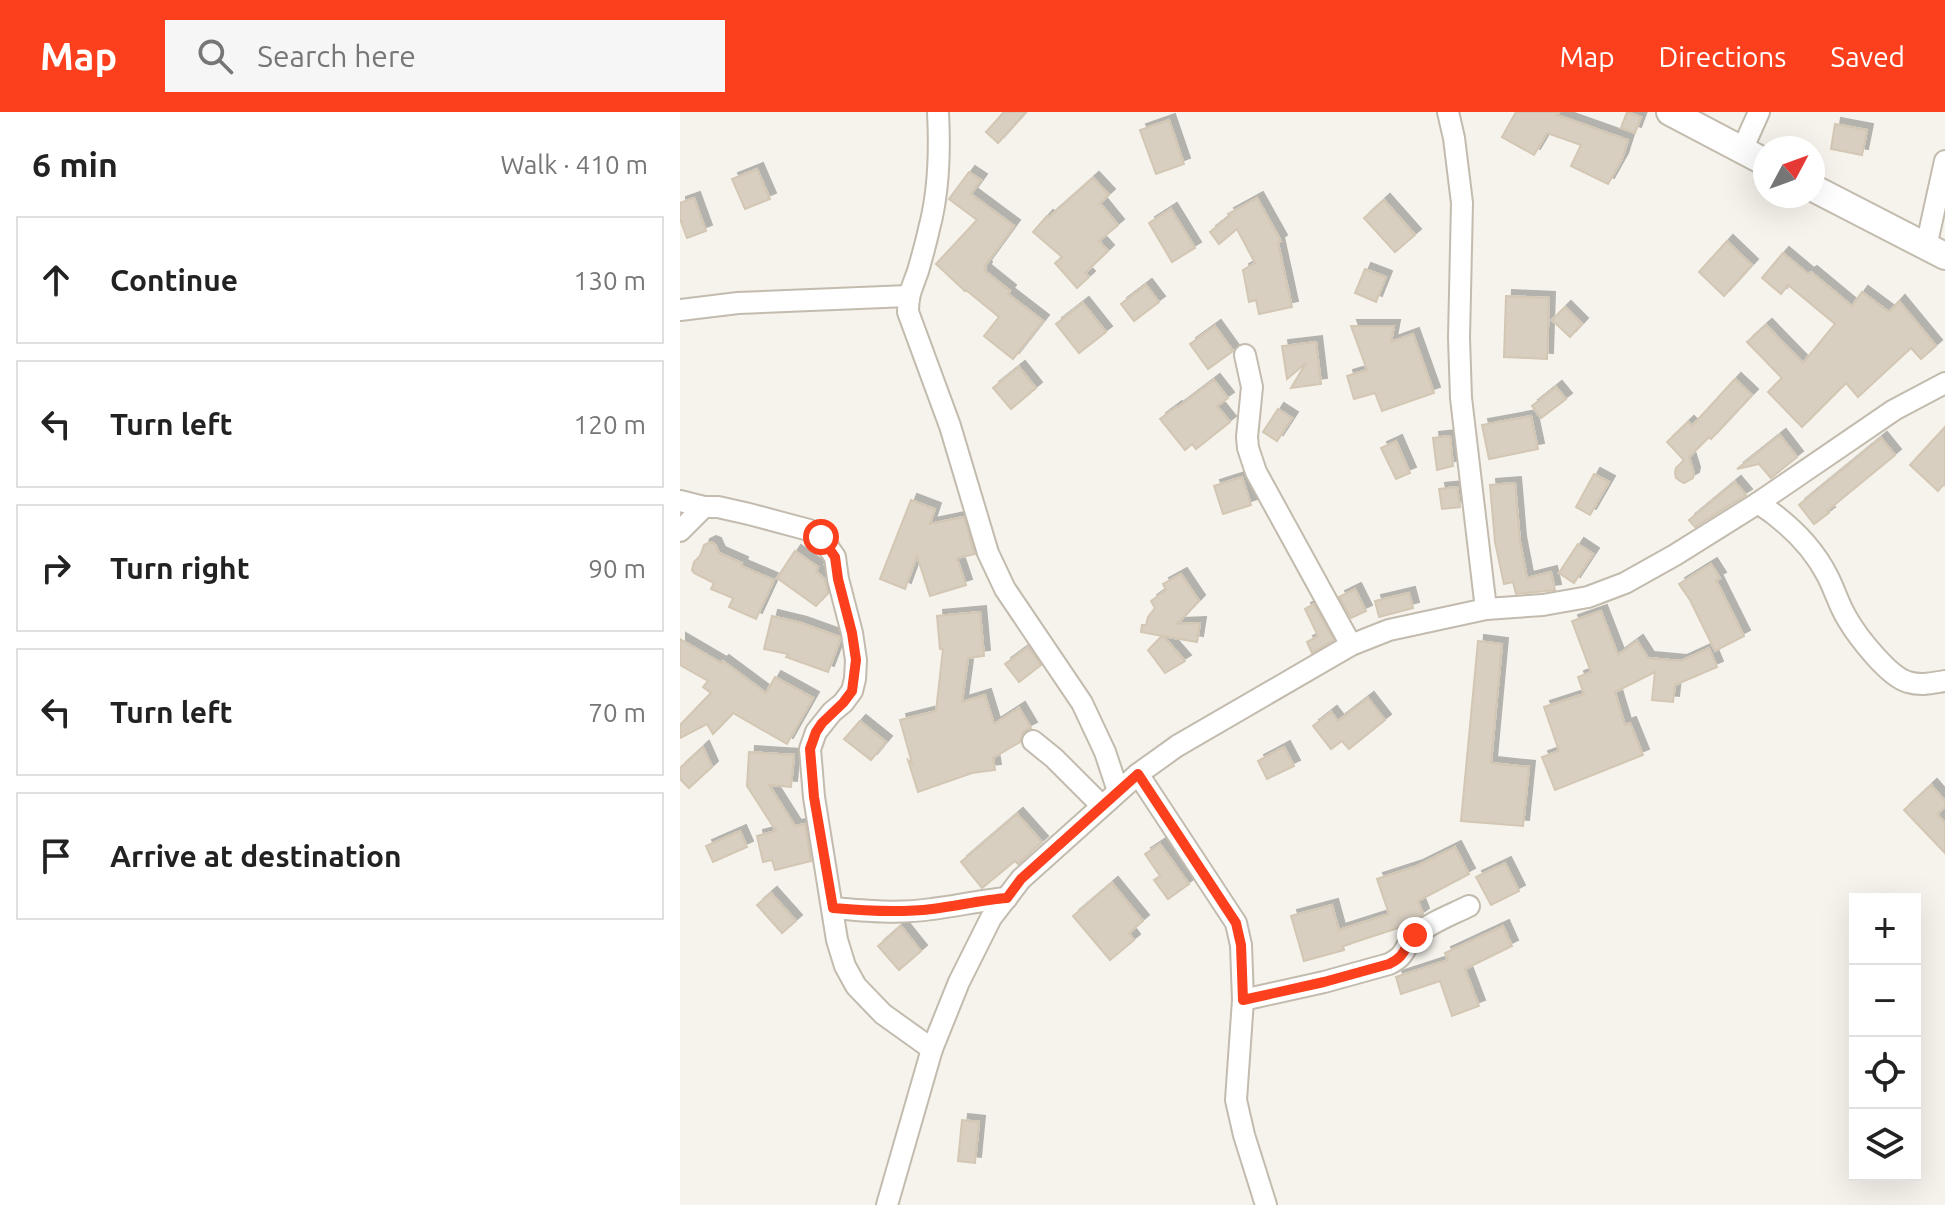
<!DOCTYPE html>
<html lang="en">
<head>
<meta charset="utf-8">
<style>
	body { margin:0; font-family:Ubuntu,sans-serif; background:#f6f6f6; color:#222 }
	.controls { position:absolute; right:24px; bottom:24px; display:grid; overflow:hidden; border-radius:0px; box-shadow:0 8px 32px #0002 }
	.controls button { width:72px; height:72px; display:grid; place-items:center; padding:0; border:0; border-bottom:2px solid #e0e0e0; background:#fff; color:#222; font:40px sans-serif }
	.compass { position:absolute; left:1073px; top:24px; width:72px; height:72px; border-radius:50%; background:#fff; box-shadow:0 8px 32px #0002; rotate:49deg }
	.stop { position:absolute; width:24px; height:24px; margin:-18px; border:6px solid #fc3f1d; border-radius:50%; background:#fff }
	.stop.end { background:#fc3f1d; border-color:#fff; box-shadow:0 2px 8px #0008 }
	.list { margin:0; padding:0; list-style:none }
	h2 { display:flex; justify-content:space-between; align-items:center; height:104px; margin:0; padding:0 32px; font-size:34px }
	h2 small { font-size:26px; font-weight:400; color:#767676 }
	.list li { display:grid; grid-template-columns:52px 1fr auto; gap:24px; align-items:center; box-sizing:border-box; height:128px; margin:0 16px 16px; padding:0 16px; border:2px solid #e0e0e0; border-radius:0px }
	.list b { display:block; font-size:30px; white-space:nowrap }
	.list em { font-size:26px; font-style:normal; color:#767676 }
	.icon { flex:none; width:44px; height:44px; fill:none; stroke:currentColor; stroke-width:2; stroke-linecap:round; stroke-linejoin:round }
	.map { position:relative; flex:none; width:1265px; height:1093px; overflow:hidden }
	header { display:flex; align-items:center; gap:48px; box-sizing:border-box; height:112px; padding:0 40px; background:#fc3f1d; color:#fff }
	header strong { font-size:38px }
	nav { display:flex; gap:44px; margin-inline-start:auto; font-size:28px }
	.search { width:560px; height:72px; background:#f6f6f6; display:flex; align-items:center; gap:20px; box-sizing:border-box; padding:0 28px; border-radius:0px; color:#767676; font-size:30px }
	main { display:flex }
	aside { flex:1; background:#fff }
	.map>svg:first-child { display:block }
</style>
</head>
<body>
<header>
<strong>Map</strong>
<div class="search"><svg class="icon" aria-label="search" viewBox="0 0 24 24"><circle cx="10" cy="10" r="6"/><path d="M15 15l6 6"/></svg>Search here</div>
<nav><a>Map</a><a>Directions</a><a>Saved</a></nav>
</header>
<main>
<aside>
<h2>6 min<small>Walk · 410 m</small></h2>
<ul class="list">
<li><svg class="icon" aria-label="ahead" viewBox="0 0 24 24"><path d="M12 20V5M6 11l6-6 6 6"/></svg><div><b>Continue</b></div><em>130 m</em></li>
<li><svg class="icon" aria-label="left" viewBox="0 0 24 24"><path d="M17 20v-9H6M10 6l-5 5 5 5"/></svg><div><b>Turn left</b></div><em>120 m</em></li>
<li><svg class="icon" aria-label="right" viewBox="0 0 24 24"><path d="M7 20v-9h11M14 6l5 5-5 5"/></svg><div><b>Turn right</b></div><em>90 m</em></li>
<li><svg class="icon" aria-label="left" viewBox="0 0 24 24"><path d="M17 20v-9H6M10 6l-5 5 5 5"/></svg><div><b>Turn left</b></div><em>70 m</em></li>
<li><svg class="icon" aria-label="arrive" viewBox="0 0 24 24"><path d="M6 21V4h12l-3 4 3 4H6"/></svg><div><b>Arrive at destination</b></div></li>
</ul>
</aside>
<div class="map">
<svg width="1265" height="1093" viewBox="0 0 1265 1093">
	<defs>
		<filter id="shadow"><feDropShadow dx="6" dy="-6" stdDeviation="0" flood-color="#0004"/></filter>
	</defs>
	<rect width="100%" height="100%" fill="#f6f3ec"/>
	<!-- building -->
	<g fill="#d8cfc1" stroke="#d3c7b4" stroke-width="2" filter="url(#shadow)">
		<polygon points="324,0 346,0 318,31 306,20"/>
		<polygon points="836,0 879,0 877,3 948,28 942,47 928,72 891,54 901,33 867,21 854,43 822,25"/>
		<polygon points="947,0 961,5 955,21 941,16"/>
		<polygon points="489,8 504,52 476,62 460,18"/>
		<polygon points="1155,12 1187,18 1182,43 1151,37"/>
		<polygon points="77,57 90,87 65,97 52,67"/>
		<polygon points="289,60 301,68 291,82 334,114 305,154 306,156 304,158 330,179 328,182 363,209 333,247 304,224 319,205 286,178 285,179 256,152 297,108 269,87"/>
		<polygon points="413,66 429,83 420,91 438,113 419,129 428,139 405,161 409,165 397,176 375,151 382,145 353,120 367,104 369,105"/>
		<polygon points="14,86 26,119 7,126 0,107 0,91"/>
		<polygon points="577,86 601,129 598,131 612,195 579,202 576,188 569,190 563,158 575,151 557,117 539,132 530,120 550,104 548,102"/>
		<polygon points="704,88 735,123 715,140 684,106"/>
		<polygon points="491,97 515,136 492,150 469,111"/>
		<polygon points="1047,129 1072,153 1044,184 1019,160"/>
		<polygon points="1103,141 1128,162 1131,160 1172,194 1182,180 1209,200 1219,189 1256,234 1241,247 1231,236 1178,285 1166,271 1122,315 1088,280 1102,266 1067,230 1086,213 1123,251 1155,212 1108,173 1101,182 1082,166"/>
		<polygon points="685,157 706,165 696,190 675,181"/>
		<polygon points="466,173 479,190 454,209 441,192"/>
		<polygon points="826,184 869,186 867,247 824,245"/>
		<polygon points="403,191 426,220 399,241 376,212"/>
		<polygon points="885,195 902,212 890,225 872,208"/>
		<polygon points="535,214 553,239 528,257 510,232"/>
		<polygon points="671,214 714,214 711,230 733,222 754,281 702,299 695,281 674,287 667,264 687,258"/>
		<polygon points="636,230 641,272 611,276 626,251 607,267 602,234"/>
		<polygon points="339,255 356,276 331,297 313,276"/>
		<polygon points="1055,267 1072,283 1031,327 1029,325 1009,345 1014,361 1013,366 1004,371 1000,369 996,366 995,361 996,356 1004,348 987,330 1008,310 1012,314"/>
		<polygon points="534,268 548,286 537,294 550,310 516,337 512,332 505,338 480,307 496,295 497,296"/>
		<polygon points="876,275 886,287 861,306 852,294"/>
		<polygon points="598,297 612,306 597,329 583,320"/>
		<polygon points="851,304 858,337 809,347 802,313"/>
		<polygon points="1265,315 1265,371 1258,379 1230,353"/>
		<polygon points="1100,323 1117,345 1091,366 1079,352 1057,357"/>
		<polygon points="770,324 773,354 757,358 753,326"/>
		<polygon points="1201,326 1215,343 1147,399 1149,401 1134,412 1119,393"/>
		<polygon points="716,329 730,361 716,367 701,336"/>
		<polygon points="914,362 929,370 910,403 896,395"/>
		<polygon points="562,365 571,393 543,402 534,374"/>
		<polygon points="1055,370 1066,383 1015,415 1009,408"/>
		<polygon points="835,371 840,430 847,466 871,460 875,478 836,482 833,470 824,472 815,430 810,373"/>
		<polygon points="777,375 780,395 762,397 759,377"/>
		<polygon points="231,388 255,397 250,412 284,405 295,442 277,446 286,473 250,484 237,444 225,477 200,467"/>
		<polygon points="30,430 35,432 39,441 62,451 61,454 94,468 76,507 49,495 53,486 31,477 34,471 14,461 12,458 14,450 20,444 24,433"/>
		<polygon points="898,432 913,442 894,471 879,461"/>
		<polygon points="115,439 138,455 136,459 145,468 148,481 136,494 97,466"/>
		<polygon points="1031,452 1040,466 1036,468 1064,524 1035,539 1010,488 999,472"/>
		<polygon points="501,462 519,489 497,512 520,511 517,530 483,524 505,549 485,561 468,538 482,524 461,520 462,513 466,513 468,505 475,496 471,489 486,478 483,472"/>
		<polygon points="675,477 686,499 671,506 659,485"/>
		<polygon points="729,481 733,496 699,505 695,489"/>
		<polygon points="634,492 654,528 632,541 627,530 638,524 625,497"/>
		<polygon points="921,499 938,543 957,529 968,546 1001,549 1029,536 1037,555 995,573 993,590 972,588 975,560 935,580 945,613 950,611 963,643 875,678 862,645 879,639 864,595 904,582 898,565 911,560 892,509"/>
		<polygon points="300,500 304,544 288,546 282,590 305,583 314,612 339,596 351,616 343,620 340,630 313,646 315,658 292,661 238,680 228,648 232,651 220,608 256,599 263,537 260,537 257,504"/>
		<polygon points="92,504 121,511 160,525 160,528 148,560 106,545 108,542 84,537"/>
		<polygon points="0,527 41,551 43,549 86,581 95,565 133,586 107,632 53,601 33,622 27,612 0,626 0,613 31,581 23,575 28,569 0,553"/>
		<polygon points="798,529 822,532 811,651 849,655 843,714 781,709"/>
		<polygon points="348,535 361,553 339,570 325,552"/>
		<polygon points="688,586 705,608 669,637 662,629 651,637 633,614 651,600 658,609"/>
		<polygon points="180,609 206,630 191,648 164,627"/>
		<polygon points="23,635 32,655 9,676 0,667 0,656"/>
		<polygon points="604,635 614,654 587,667 578,649"/>
		<polygon points="69,640 114,643 111,675 89,673 115,714 125,712 131,749 95,758 92,748 83,750 77,724 96,719 67,674"/>
		<polygon points="1251,673 1265,689 1265,695 1257,702 1265,711 1265,741 1224,698"/>
		<polygon points="337,702 362,730 338,752 335,749 302,776 281,750"/>
		<polygon points="60,719 67,735 33,750 26,734"/>
		<polygon points="480,732 509,772 488,787 474,768 480,764 465,742"/>
		<polygon points="775,735 789,762 738,789 743,802 727,813 663,834 664,838 624,849 611,804 652,793 659,818 709,802 697,767 737,754"/>
		<polygon points="825,751 839,779 811,793 796,765"/>
		<polygon points="432,771 463,809 449,821 454,828 430,848 393,804"/>
		<polygon points="91,781 116,809 102,821 77,793"/>
		<polygon points="221,814 241,839 219,858 198,834"/>
		<polygon points="823,814 832,834 785,857 799,894 772,904 760,869 721,882 716,865 768,848 765,841"/>
		<polygon points="282,1008 299,1010 295,1051 278,1049"/>
	</g>
	<g fill="none" stroke-linecap="round" stroke-linejoin="round">
		<defs>
			<g id="minor">
				<path d="M258,0C260,38 259,80 249,117C246,131 242,145 238,159C232,176 228,182 228,200L270,314L308,441L325,477L402,591L425,640L438,679"/>
				<polyline points="768,0 774,26 782,91 779,226 781,286 806,497"/>
				<polyline points="1062,38 1079,0"/>
				<polyline points="1246,135 1265,49"/>
				<polyline points="0,198 58,191 228,184"/>
				<polyline points="565,243 572,275 567,325 568,336 576,360 671,533"/>
				<polyline points="0,389 24,395 38,395 69,402 129,418 141,425 155,445 158,467 172,521 176,548 175,567 172,579 163,591 152,600 136,620 130,637 134,685 157,828 165,854 176,874 203,902 252,937"/>
				<path d="M1078,391C1107,410 1131,432 1147,463C1155,478 1159,494 1168,508C1178,525 1209,565 1228,570C1241,574 1252,571 1265,569"/>
				<polyline points="0,419 24,395"/>
				<polyline points="353,629 374,646 422,694"/>
				<polyline points="458,662 556,811 561,833 563,888 556,988 564,1023 586,1093"/>
				<path d="M153,796C186,799 219,802 252,797C277,794 302,788 327,786"/>
				<path d="M563,888L644,870L709,852C728,843 723,834 736,823C751,810 771,803 789,794"/>
				<polyline points="207,1093 252,937 279,870 311,806 341,767 458,662 497,634 671,533 709,518 806,497 863,493 908,485 945,471 995,443 1078,391 1214,298 1265,271"/>
			</g>
			<g id="tertiary">
				<polyline points="990,0 1085,50"/>
				<polyline points="1133,76 1265,144"/>
			</g>
		</defs>
		<!-- minor casing -->
		<use href="#minor" stroke="#c2bbae" stroke-width="24"/>
		<!-- tertiary casing -->
		<use href="#tertiary" stroke="#c2bbae" stroke-width="30"/>
		<!-- minor -->
		<use href="#minor" stroke="#fff" stroke-width="20"/>
		<!-- tertiary -->
		<use href="#tertiary" stroke="#fff" stroke-width="26"/>
	</g>
	<g fill="none" stroke-linecap="round" stroke-linejoin="round">
		<!-- route -->
		<path stroke="#fc3f1d" stroke-width="10" d="M141,425L155,445L158,467L172,521L176,548L172,579L163,591L142,611L136,620L130,637L134,685L153,796C186,799 219,801 252,797C277,794 302,788 327,786L341,767L458,662L556,811L561,833L563,888L644,870L709,852C728,843 723,834 735,823"/>
	</g>
</svg>
<div class="controls">
<button>+</button>
<button>−</button>
<button><svg class="icon" aria-label="locate" viewBox="0 0 24 24"><circle cx="12" cy="12" r="6"/><path d="M12 2v4M12 18v4M2 12h4M18 12h4"/></svg></button>
<button><svg class="icon" aria-label="layers" viewBox="0 0 24 24"><path d="M12 4l9 5-9 5-9-5zM3 14l9 5 9-5"/></svg></button>
</div>
<svg class="compass" viewBox="-18 -18 36 36"><path d="M0-13l5 13h-10z" fill="#e53935"/><path d="M0 13l5-13h-10z" fill="#767676"/></svg>
<div class="stop" style="left:141px;top:425px"></div>
<div class="stop end" style="left:735px;top:823px"></div>
</div>
</main>
</body>
</html>
